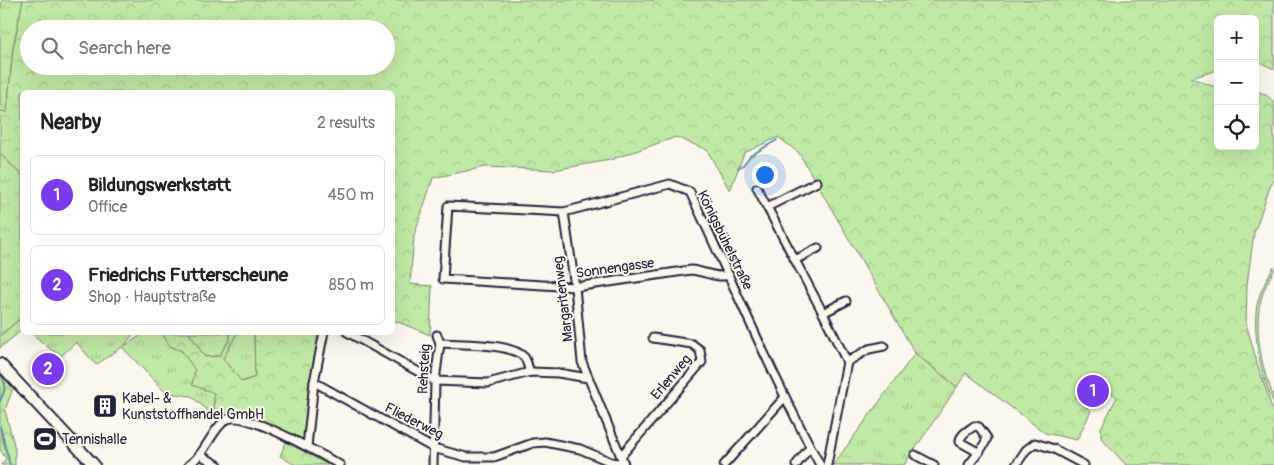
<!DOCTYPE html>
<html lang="en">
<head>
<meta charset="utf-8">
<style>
	body { margin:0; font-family:Pangolin,sans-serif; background:#f2f2f2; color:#222 }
	.controls { position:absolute; right:15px; top:15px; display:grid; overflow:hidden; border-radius:8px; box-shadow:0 5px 20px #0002 }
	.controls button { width:45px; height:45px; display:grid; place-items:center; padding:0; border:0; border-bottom:1px solid #e0e0e0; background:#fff; color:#222; font:25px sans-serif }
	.you { position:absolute; left:764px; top:174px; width:18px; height:18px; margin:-12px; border:4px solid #fff; border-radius:50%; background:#1a73e8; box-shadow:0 0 0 8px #1a73e833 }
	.badge { display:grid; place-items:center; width:32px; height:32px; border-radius:50%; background:#7c3aed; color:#fff; font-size:16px; font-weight:700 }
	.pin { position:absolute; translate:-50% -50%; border:2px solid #fff; box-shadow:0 1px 5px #0006 }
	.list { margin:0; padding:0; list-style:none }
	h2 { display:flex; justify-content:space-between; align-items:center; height:65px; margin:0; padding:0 20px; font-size:21px }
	h2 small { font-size:16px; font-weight:400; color:#767676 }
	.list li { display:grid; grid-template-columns:32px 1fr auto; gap:15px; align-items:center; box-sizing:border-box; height:80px; margin:0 10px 10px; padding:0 10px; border:1px solid #e0e0e0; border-radius:8px }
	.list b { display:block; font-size:19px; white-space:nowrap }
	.list p { margin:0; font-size:16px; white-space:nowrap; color:#767676 }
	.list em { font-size:16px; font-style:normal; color:#767676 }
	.icon { flex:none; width:28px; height:28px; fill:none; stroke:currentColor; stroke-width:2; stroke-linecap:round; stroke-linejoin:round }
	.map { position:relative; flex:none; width:1274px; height:465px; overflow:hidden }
	.search { position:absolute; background:#fff; box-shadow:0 5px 20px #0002; left:20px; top:20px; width:375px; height:55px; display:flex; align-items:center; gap:12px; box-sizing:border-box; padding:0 18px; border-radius:28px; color:#767676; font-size:19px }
	.panel { position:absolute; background:#fff; box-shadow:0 5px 20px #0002; left:20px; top:90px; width:375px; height:245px; border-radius:8px }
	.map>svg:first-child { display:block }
</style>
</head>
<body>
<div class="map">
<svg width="1274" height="465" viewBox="0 0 1274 465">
	<defs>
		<pattern id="grass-tufts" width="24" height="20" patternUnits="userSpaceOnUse" patternTransform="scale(1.25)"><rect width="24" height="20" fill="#c1e9a5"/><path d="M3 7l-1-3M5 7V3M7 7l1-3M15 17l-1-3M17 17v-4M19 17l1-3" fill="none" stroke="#a6c88f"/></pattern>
		<pattern id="forest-crowns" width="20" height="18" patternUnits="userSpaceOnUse" patternTransform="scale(1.25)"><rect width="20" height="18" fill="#c1e9a5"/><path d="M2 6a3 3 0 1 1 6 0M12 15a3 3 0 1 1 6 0" fill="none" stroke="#a6c88f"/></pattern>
	</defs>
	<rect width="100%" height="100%" fill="#fbf7ec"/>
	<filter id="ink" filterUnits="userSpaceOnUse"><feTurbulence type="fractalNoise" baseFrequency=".02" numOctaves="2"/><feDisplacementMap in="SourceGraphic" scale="10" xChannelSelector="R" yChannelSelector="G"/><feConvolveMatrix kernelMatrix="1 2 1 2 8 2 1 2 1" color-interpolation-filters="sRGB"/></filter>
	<g filter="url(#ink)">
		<!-- grass -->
		<g fill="url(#grass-tufts)" stroke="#728670">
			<polygon points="2,0 23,0 13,48 7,113 0,111 0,14"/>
			<polygon points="0,153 22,176 22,317 0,336"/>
			<polygon points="31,333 134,333 124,346 145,333 162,333 170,346 182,351 214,393 214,416 191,396 166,393 122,347 96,365 76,342 60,357"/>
			<polygon points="189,333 230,333 230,339 219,356 205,357"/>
			<polygon points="237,333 254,333 255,377 241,382 223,359"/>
			<polygon points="915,353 957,387 904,465 833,465"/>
		</g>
		<!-- forest -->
		<g fill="url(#forest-crowns)" stroke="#728670" fill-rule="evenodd">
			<path d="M23,0H1274V69L1255,60V19H1218V70L1191,78L1218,88V146H1255V90L1266,95L1274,102V181L1270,187L1254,233L1247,284L1246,323L1257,363L1274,414V465H1126L1101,438V428L1117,397L1092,379L1075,397L1091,411L1077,440L1045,433L966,373L957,387L915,353L799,153L778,137L744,153L730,191L707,150L676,137L610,160L554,170L485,167L433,178L414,236L410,284L432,286L430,335L393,320L392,92H22V176L0,153V111L7,112L13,48ZM29,29H386V66H29Z"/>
			<polygon points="22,317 22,330 0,348 0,336"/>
			<polygon points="162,333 189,333 205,357 219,356 230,339 230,333 237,333 223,359 242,382 255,377 254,333 321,333 304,441 239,415 214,416 214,393 192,385 195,370 182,351 170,346"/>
			<polygon points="0,359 17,377 5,410 15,449 15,465 1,465 6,459 0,449"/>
			<polygon points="286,442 328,465 295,465 280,456"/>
		</g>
		<!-- green -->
		<path fill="#c1e9a5" stroke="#728670" d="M1274,266V270C1269,279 1264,288 1261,299C1255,321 1259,350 1265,373C1267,382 1274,393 1274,403C1261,380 1252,331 1257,305C1260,291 1267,278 1274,266Z"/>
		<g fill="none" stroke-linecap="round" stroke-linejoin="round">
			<!-- stream -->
			<g stroke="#5e8aa2" stroke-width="2">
				<polyline points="738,168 743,165 750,156 777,140"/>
				<path d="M0,374C8,384 5,390 0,401"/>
				<polyline points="0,427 10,465"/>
			</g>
			<defs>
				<g id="minor">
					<polyline points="757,188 823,313 847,362 827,465"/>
					<polyline points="767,207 817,182"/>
					<polyline points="564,212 575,287 582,362 624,464"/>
					<polyline points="795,260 818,248"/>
					<path d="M729,275C717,279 704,271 691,270L575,287L443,279L448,206L564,212L670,184L690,192C733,283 772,376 820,465"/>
					<polyline points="823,313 846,301"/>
					<polyline points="347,332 435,381 488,383 530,372 558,373 588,378"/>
					<path d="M440,343C458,344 512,343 524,357C527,360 528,368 530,372"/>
					<polyline points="847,362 869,349 884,346"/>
					<polyline points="314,382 433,448 466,457 494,457 533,443 545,442 580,449 611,462 618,463 623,461"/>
					<polyline points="307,446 314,382 324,332"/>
					<polyline points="200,455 218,465"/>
					<polyline points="915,455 934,465"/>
					<polyline points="621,456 702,362 700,350 692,344 653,338"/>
					<path d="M189,465C193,462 197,458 200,454C208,445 217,423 228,419C246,411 322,455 340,465"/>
					<polyline points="433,465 435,381 440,343 437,335"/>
					<polyline points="724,465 785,397"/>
					<polyline points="796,465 810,447"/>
					<path d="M969,465C975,456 984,448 987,438L979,427L974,426C969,430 959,435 960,442L978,452"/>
					<polyline points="1016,465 1026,450 1035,443 1054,449 1084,465"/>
				</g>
				<polyline id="secondary" points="0,364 94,465"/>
			</defs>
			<!-- minor casing -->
			<use href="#minor" stroke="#22223b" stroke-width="11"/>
			<!-- secondary casing -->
			<use href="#secondary" stroke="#22223b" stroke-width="14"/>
			<!-- minor -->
			<use href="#minor" stroke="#fbf7ec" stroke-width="7"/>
			<!-- secondary -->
			<use href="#secondary" stroke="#fbf7ec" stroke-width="10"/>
		</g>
	</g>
	<!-- icons -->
	<defs>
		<symbol id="building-square" viewBox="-11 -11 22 22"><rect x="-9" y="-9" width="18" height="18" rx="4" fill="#22223b" stroke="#fbf7ec"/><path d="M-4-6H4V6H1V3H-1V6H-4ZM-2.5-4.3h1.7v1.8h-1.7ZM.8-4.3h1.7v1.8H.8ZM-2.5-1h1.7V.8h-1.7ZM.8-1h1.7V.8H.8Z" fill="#fff"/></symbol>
		<symbol id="stadium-square" viewBox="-11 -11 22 22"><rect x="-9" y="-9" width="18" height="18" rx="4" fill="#22223b" stroke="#fbf7ec"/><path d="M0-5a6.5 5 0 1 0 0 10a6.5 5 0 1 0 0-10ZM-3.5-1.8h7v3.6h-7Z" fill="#fff"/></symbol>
	</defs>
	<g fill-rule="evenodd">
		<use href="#building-square" x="91" y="392" width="28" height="28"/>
		<use href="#stadium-square" x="31" y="425" width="28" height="28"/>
	</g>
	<g text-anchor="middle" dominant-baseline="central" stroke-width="4" stroke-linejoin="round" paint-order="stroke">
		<!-- street labels -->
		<g font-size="14" fill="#22223b" stroke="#fbf7ec">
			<text transform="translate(725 240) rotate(64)">Königsbühelstraße</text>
			<text transform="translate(615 268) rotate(-8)">Sonnengasse</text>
			<text transform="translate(563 299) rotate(-97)">Margaritenweg</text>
			<text transform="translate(424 369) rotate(-87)">Rehsteig</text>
			<text transform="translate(671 377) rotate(-50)">Erlenweg</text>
			<text transform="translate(414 421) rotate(27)">Fliederweg</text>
		</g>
		<!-- poi labels -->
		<g font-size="14" fill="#22223b" stroke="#fbf7ec" text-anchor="start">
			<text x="122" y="398">Kabel- &amp;<tspan x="122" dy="16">Kunststoffhandel GmbH</tspan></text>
			<text x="62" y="439">Tennishalle</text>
		</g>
	</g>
</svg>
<div class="controls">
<button>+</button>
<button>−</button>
<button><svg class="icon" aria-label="locate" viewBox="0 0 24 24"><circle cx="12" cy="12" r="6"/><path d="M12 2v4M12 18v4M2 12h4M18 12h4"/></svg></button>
</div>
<div class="you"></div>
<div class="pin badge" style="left:1093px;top:391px">1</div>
<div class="pin badge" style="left:48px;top:369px">2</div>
<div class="search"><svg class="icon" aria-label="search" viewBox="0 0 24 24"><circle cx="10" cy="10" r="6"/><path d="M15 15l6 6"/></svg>Search here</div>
<section class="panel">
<h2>Nearby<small>2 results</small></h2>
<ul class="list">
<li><span class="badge">1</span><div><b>Bildungswerkstatt</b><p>Office</p></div><em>450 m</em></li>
<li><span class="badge">2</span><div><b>Friedrichs Futterscheune</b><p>Shop · Hauptstraße</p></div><em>850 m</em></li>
</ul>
</section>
</div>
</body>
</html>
